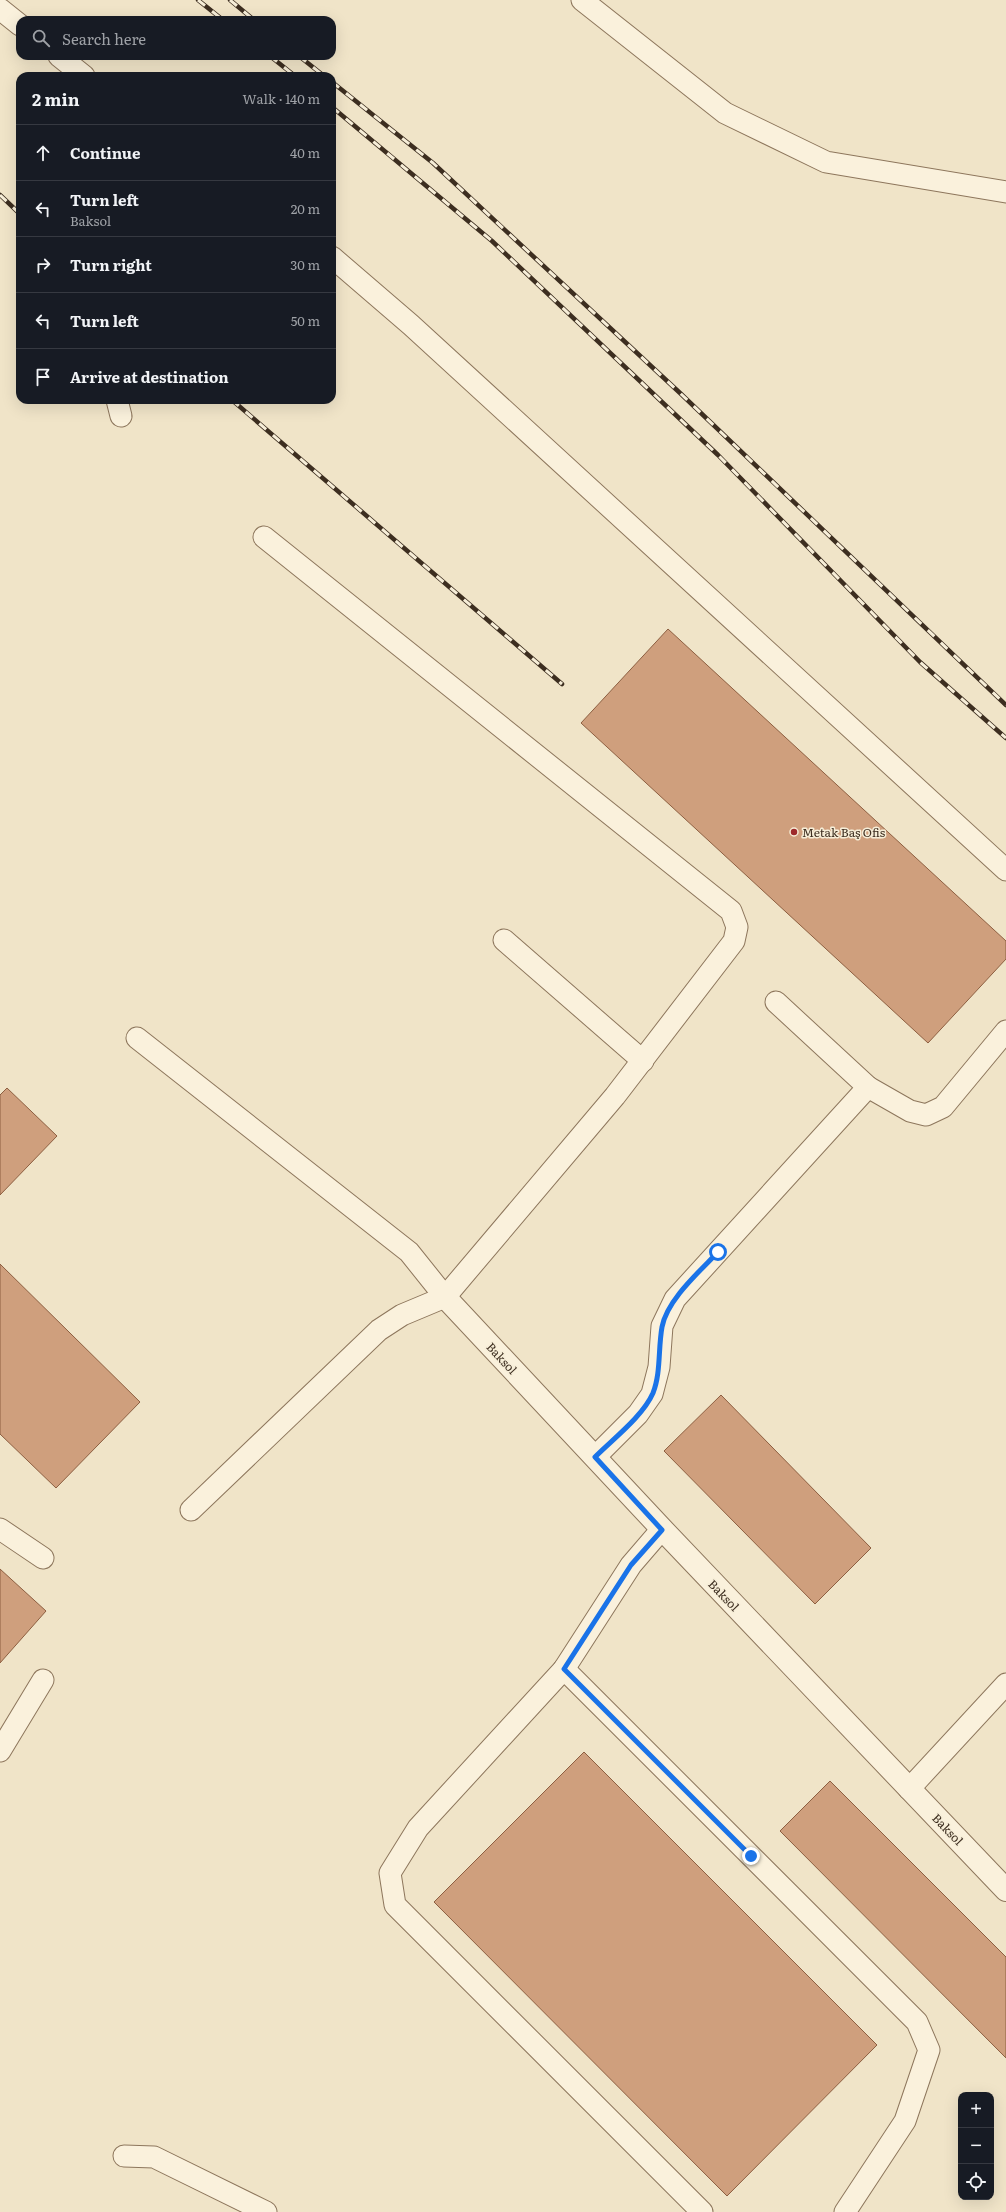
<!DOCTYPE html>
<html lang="en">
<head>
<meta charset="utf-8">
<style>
	body { margin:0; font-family:Literata,serif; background:#242831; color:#f1f3f6 }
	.controls { position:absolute; right:12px; bottom:12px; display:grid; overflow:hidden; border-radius:8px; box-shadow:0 4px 16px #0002 }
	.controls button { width:36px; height:36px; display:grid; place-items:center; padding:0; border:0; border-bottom:1px solid #363941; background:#171b24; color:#f1f3f6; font:20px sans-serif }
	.stop { position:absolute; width:12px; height:12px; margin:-9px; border:3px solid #1a73e8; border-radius:50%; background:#fff }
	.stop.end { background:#1a73e8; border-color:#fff; box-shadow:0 1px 4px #0008 }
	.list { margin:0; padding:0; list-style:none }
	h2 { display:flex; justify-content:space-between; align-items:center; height:52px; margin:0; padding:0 16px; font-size:17px }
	h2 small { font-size:13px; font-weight:400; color:#9ea1a6 }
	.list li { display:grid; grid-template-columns:26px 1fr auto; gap:12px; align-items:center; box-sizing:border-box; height:56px; padding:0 16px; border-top:1px solid #363941 }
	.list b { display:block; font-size:15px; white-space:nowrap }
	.list p { margin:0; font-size:13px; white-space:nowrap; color:#9ea1a6 }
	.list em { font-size:13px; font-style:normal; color:#9ea1a6 }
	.icon { flex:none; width:22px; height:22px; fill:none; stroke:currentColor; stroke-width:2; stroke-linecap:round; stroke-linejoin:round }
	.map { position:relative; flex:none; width:1006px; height:2212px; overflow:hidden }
	.search { position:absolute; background:#171b24; box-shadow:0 4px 16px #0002; left:16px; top:16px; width:320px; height:44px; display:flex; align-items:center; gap:10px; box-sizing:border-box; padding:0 14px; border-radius:12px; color:#9ea1a6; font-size:15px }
	.panel { position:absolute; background:#171b24; box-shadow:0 4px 16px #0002; left:16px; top:72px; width:320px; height:332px; border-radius:12px }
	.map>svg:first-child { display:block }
</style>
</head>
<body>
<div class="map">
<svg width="1006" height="2212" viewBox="0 0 1006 2212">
	<rect width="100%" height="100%" fill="#f0e4c8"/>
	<!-- building -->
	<g fill="#cf9f7d" stroke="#8d5f41">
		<polygon points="668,629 1006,941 1006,959 928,1043 581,723"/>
		<polygon points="7,1088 57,1136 0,1195 0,1095"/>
		<polygon points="0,1264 140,1402 56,1488 0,1434"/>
		<polygon points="721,1395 871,1548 815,1604 664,1451"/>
		<polygon points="0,1569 46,1611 0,1663"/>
		<polygon points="584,1752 877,2045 727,2196 434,1902"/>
		<polygon points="830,1781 1006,1957 1006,2058 780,1831"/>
	</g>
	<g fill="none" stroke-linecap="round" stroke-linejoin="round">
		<defs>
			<g id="service">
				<polyline points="582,0 725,113 826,162 1006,192"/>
				<polyline points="0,9 20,25"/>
				<polyline points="59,56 84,76"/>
				<polyline points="332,257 411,325 1006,870"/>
				<polyline points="117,400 121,416"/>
				<polyline points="504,940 643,1061"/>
				<polyline points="776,1002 868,1087"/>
				<polyline points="137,1038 409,1252 445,1297"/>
				<polyline points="595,1457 638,1414 652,1394 659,1367 662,1326 675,1299 868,1087 910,1111 926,1115 943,1107 1006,1031"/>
				<polyline points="191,1510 379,1330 402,1315 445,1297 615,1096 734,941 737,927 731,911 264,537"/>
				<polyline points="0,1529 43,1558"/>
				<polyline points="662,1529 631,1565 564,1669 418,1828 390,1873 395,1905 702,2212"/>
				<polyline points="564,1669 917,2022 929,2050 905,2121 845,2212"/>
				<polyline points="0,1751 43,1680"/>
				<polyline points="909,1789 1006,1684"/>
				<polyline points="124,2156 154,2157 266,2212"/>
			</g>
			<polyline id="minor" points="445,1297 662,1529 1006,1890"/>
		</defs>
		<!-- service casing -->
		<use href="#service" stroke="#8d765c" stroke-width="23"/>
		<!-- minor casing -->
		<use href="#minor" stroke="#8d765c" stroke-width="24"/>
		<!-- service -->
		<use href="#service" stroke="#faf1dc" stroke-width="21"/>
		<!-- minor -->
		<use href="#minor" stroke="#faf1dc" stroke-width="22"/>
		<defs>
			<g id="rail">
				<polyline points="198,0 223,20"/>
				<polyline points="230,0 254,20"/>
				<polyline points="270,56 295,76"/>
				<polyline points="299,56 324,76"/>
				<polyline points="332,82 433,163 680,393 1006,705"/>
				<polyline points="332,107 492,241 718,455 920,662 1006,738"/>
				<polyline points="0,195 20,214"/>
				<polyline points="232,400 562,684"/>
			</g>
		</defs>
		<!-- rail casing -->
		<use href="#rail" stroke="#3d2e20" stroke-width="4.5"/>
		<!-- rail -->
		<use href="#rail" stroke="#f7eed8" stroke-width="3" stroke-dasharray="9" stroke-linecap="butt"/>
	</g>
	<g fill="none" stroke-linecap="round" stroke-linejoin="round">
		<!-- route -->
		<path stroke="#1a73e8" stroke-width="5" d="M718,1252C699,1272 667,1300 662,1327C658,1349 661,1373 653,1393C643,1416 613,1439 595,1457L662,1530L631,1565L564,1669L751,1856"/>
	</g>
	<!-- markers -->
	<circle fill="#9e2a2b" stroke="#f7eed8" stroke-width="1.5" cx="794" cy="832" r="4"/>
	<g text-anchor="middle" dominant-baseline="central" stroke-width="3" stroke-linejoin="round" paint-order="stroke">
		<!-- poi labels -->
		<g font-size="12" fill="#3d2e20" stroke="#f7eed8" text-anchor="start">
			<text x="802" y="832">Metak Baş Ofis</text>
		</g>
		<!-- street labels -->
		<g font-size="12" fill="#3d2e20" stroke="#f7eed8">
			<text transform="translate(502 1358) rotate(47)">Baksol</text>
			<text transform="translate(724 1595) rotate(46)">Baksol</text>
			<text transform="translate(948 1829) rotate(46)">Baksol</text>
		</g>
	</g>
</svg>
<div class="controls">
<button>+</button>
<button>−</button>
<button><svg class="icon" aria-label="locate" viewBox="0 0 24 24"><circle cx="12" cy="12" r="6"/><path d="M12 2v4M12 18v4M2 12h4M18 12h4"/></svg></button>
</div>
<div class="stop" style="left:718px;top:1252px"></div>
<div class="stop end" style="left:751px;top:1856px"></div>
<div class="search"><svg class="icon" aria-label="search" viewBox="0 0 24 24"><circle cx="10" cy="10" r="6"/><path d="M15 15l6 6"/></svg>Search here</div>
<section class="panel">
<h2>2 min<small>Walk · 140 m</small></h2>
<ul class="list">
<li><svg class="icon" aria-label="ahead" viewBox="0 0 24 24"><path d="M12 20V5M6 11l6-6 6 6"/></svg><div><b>Continue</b></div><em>40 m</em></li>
<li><svg class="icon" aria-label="left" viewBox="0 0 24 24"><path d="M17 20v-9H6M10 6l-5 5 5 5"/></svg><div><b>Turn left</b><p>Baksol</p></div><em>20 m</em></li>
<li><svg class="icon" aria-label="right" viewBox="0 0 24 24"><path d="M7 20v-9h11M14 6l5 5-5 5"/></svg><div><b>Turn right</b></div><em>30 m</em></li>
<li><svg class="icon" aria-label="left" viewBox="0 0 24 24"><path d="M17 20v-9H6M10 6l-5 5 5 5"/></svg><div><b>Turn left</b></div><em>50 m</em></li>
<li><svg class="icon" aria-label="arrive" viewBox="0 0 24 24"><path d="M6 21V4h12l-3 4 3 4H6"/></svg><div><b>Arrive at destination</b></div></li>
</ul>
</section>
</div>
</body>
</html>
